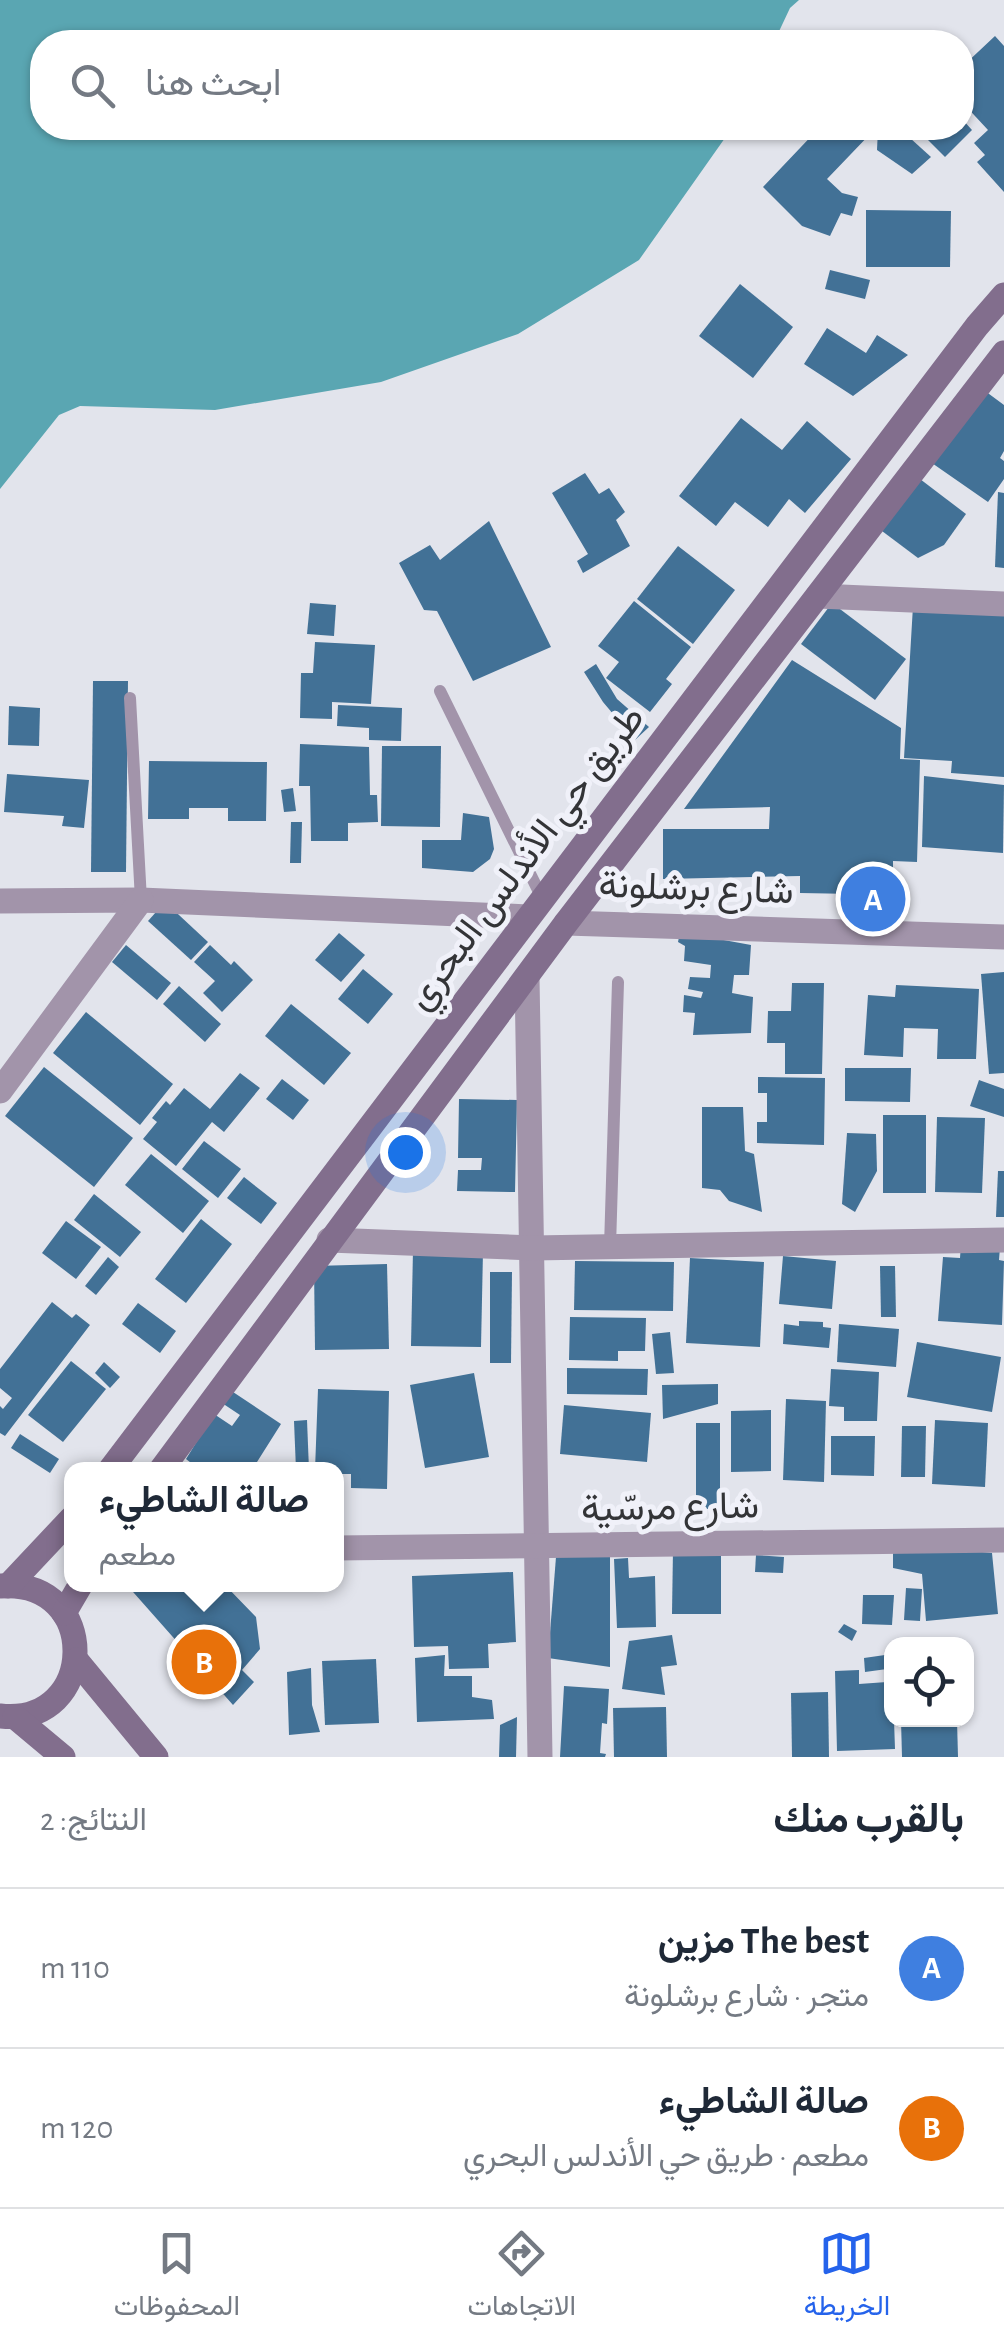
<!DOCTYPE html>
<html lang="ar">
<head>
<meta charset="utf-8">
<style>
	body { margin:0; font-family:"Alegreya Sans",Vazirmatn,sans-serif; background:#f6f6f7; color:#1f2937; direction:rtl }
	.controls { position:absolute; right:30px; bottom:30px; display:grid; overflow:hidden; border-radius:20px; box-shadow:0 2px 8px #0004 }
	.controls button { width:90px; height:90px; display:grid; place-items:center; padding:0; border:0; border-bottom:2px solid #e0e1e3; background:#fff; color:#1f2937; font:50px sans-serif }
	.you { position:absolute; left:405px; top:1152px; width:35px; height:35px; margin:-25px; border:8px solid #fff; border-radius:50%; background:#1a73e8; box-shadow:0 0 0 15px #1a73e833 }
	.badge { display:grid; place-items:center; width:65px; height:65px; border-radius:50%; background:#2563eb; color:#fff; font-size:32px; font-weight:700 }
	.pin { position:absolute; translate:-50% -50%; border:5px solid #fff; box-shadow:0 2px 10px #0006 }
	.popup { position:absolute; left:64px; top:1462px; width:280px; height:130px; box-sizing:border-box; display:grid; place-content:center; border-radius:20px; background:#fff; filter:drop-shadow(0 2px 8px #0005); font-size:32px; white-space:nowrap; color:#747a83 }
	.popup b { font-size:38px; color:#1f2937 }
	.popup::after { content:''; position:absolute; left:50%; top:100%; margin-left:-20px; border:20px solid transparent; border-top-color:#fff }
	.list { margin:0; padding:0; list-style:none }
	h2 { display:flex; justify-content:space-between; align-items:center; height:130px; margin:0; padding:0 40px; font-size:42px }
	h2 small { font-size:32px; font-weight:400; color:#747a83 }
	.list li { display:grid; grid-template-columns:65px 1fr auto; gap:30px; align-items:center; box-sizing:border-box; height:160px; padding:0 40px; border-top:2px solid #e0e1e3 }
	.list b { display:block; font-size:38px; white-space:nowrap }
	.list p { margin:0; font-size:32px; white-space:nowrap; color:#747a83 }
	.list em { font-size:32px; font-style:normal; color:#747a83 }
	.icon { flex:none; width:55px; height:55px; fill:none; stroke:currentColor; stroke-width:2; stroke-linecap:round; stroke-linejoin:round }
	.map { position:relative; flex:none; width:1004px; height:1757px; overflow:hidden; direction:ltr }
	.search { position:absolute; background:#fff; box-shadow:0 2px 8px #0004; left:30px; right:30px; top:30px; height:110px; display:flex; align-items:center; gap:25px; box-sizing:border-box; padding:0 35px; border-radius:40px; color:#747a83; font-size:38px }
	.sheet { height:450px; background:#fff }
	nav { display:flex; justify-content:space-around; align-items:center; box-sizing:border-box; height:140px; border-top:2px solid #e0e1e3; background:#fff; font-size:28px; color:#747a83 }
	nav a { display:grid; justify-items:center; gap:5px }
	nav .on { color:#2563eb }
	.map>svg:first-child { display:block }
</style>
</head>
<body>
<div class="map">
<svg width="1004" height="1757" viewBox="0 0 1004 1757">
	<rect width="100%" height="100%" fill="#e2e4ec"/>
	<!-- water -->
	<polygon fill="#5aa6b2" points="0,0 799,0 790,8 774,42 42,42 42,128 732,128 639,260 518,334 381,382 215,410 80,406 59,415 0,489"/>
	<!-- building -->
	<g fill="#427196">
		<polygon points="995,36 1004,46 1004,192 977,162 985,155 974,143 988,130 962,102 962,67"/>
		<polygon points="962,119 972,130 945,157 921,133 927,128 962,128"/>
		<polygon points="819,128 869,128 873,131 827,179 842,193 858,197 852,216 841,213 830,236 802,226 763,187"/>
		<polygon points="878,128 899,128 931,157 912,174 877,150"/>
		<polygon points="866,210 951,211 950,267 866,267"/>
		<polygon points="830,270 870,280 865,299 825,289"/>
		<polygon points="740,284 793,327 753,378 699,336"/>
		<polygon points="827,328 866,353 877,335 908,355 853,396 804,364"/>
		<polygon points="981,388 1004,405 1004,451 1000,458 1004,461 1004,479 988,502 929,461"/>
		<polygon points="741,418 782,450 807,421 851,459 805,513 789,499 768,527 735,502 716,526 679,496"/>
		<polygon points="585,473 599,494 609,488 625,512 616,520 630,546 583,573 577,561 588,554 552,493"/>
		<polygon points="920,479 966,514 944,545 918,558 882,531"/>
		<polygon points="998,492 1004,493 1004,568 995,567"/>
		<polygon points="489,521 551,647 473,681 437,611 424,610 399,563 430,545 440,560"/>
		<polygon points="678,546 735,590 693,644 637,599"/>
		<polygon points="634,601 691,647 666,679 672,684 650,712 606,678 619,662 598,646"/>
		<polygon points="310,603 336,605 334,636 307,634"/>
		<polygon points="832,603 906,659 875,700 801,644"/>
		<polygon points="913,606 1004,611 1004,777 951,773 952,761 904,758"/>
		<polygon points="315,642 375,645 371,704 332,702 332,719 300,718 301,673 313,673"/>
		<polygon points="792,660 901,728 900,759 920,760 917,862 893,861 893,874 855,873 855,894 800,893 800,876 663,879 663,829 769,829 770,807 684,809"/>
		<polygon points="596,664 617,699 649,727 635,740 603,702 584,672"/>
		<polygon points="93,681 128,681 126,872 91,872"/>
		<polygon points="338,705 402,708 401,741 369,740 369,728 337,726"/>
		<polygon points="9,706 40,708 39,746 8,745"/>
		<polygon points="300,744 369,747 370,795 377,795 378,822 348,823 348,841 311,841 310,786 299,786"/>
		<polygon points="382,746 441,746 440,827 381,826"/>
		<polygon points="149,761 267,762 266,821 228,821 228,808 189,808 189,819 148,819"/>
		<polygon points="7,774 89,780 84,828 62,826 64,816 4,812"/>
		<polygon points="924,776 1004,785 1003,853 922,847"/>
		<polygon points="293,788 296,811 284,812 281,790"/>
		<polygon points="463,813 489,817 494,849 490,859 473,872 422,868 422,840 461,840"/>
		<polygon points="291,822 302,822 301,863 290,863"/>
		<polygon points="165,902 208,942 191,960 148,921"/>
		<polygon points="680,932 751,945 749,975 734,975 732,993 753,997 751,1033 693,1035 695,1013 683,1012 684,995 701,998 703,992 688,989 690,977 710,978 711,965 684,961 685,946 678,942"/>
		<polygon points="339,933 365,955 341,982 315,960"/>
		<polygon points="126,945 171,983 157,1000 112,962"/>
		<polygon points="210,945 231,965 234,961 253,980 222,1012 203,993 215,981 194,962"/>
		<polygon points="363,969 393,994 368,1024 338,999"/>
		<polygon points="1004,972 1004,1073 989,1074 981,974"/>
		<polygon points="792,983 824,983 822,1074 785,1074 785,1043 767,1043 768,1011 791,1011"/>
		<polygon points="896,985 979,989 976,1059 937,1059 938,1029 904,1028 903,1057 864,1055 868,995 895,997"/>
		<polygon points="179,986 221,1024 205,1042 163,1004"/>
		<polygon points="291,1004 351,1053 324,1085 265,1036"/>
		<polygon points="86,1012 173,1084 140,1125 53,1053"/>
		<polygon points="44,1067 133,1138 94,1187 5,1116"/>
		<polygon points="845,1068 911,1068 910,1102 845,1101"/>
		<polygon points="240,1073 260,1088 224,1132 212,1122 176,1166 143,1139 157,1122 152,1118 166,1101 170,1105 184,1088 210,1109"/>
		<polygon points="758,1077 825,1078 824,1145 757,1143 757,1122 767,1122 767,1093 758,1093"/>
		<polygon points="282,1079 309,1100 293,1120 266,1099"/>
		<polygon points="979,1080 1004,1089 1004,1117 970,1106"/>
		<polygon points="459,1099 517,1100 515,1192 457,1191 458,1170 481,1170 482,1158 458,1158"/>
		<polygon points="702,1107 743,1107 745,1151 754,1154 762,1212 729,1201 720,1190 702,1188"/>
		<rect x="883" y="1115" width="43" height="78"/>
		<polygon points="937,1117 985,1118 982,1193 935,1192"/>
		<polygon points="847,1133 876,1134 877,1171 855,1212 842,1204"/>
		<polygon points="204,1141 241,1169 218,1198 182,1169"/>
		<polygon points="151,1154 209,1201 183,1233 125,1185"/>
		<polygon points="998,1171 1004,1171 1004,1217 996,1217"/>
		<polygon points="244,1177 277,1203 261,1224 227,1198"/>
		<polygon points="94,1194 141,1232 120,1257 74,1220"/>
		<polygon points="201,1219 232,1244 186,1303 155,1279"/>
		<polygon points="66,1221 101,1247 76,1279 42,1253"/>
		<polygon points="961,1244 1000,1247 999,1260 1004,1261 1002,1325 938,1321 943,1257 960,1258"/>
		<polygon points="413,1250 483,1251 481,1347 411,1346"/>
		<polygon points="783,1256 836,1261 832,1309 779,1304"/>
		<polygon points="108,1257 119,1267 96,1295 85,1286"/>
		<polygon points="690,1258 764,1262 760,1347 686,1343"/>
		<polygon points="575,1261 674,1262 673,1311 574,1310"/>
		<polygon points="387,1264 389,1349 315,1350 314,1266"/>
		<polygon points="880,1266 895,1266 896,1317 881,1317"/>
		<polygon points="490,1272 512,1272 511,1363 490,1363"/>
		<polygon points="52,1302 72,1318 76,1314 90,1325 5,1436 0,1433 0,1406 3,1409 12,1398 0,1388 0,1369"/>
		<polygon points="138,1303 176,1331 160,1353 122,1324"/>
		<polygon points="570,1317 646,1318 645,1351 618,1351 618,1361 569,1360"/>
		<polygon points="799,1321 823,1322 823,1327 831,1328 829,1348 783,1344 784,1324 799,1326"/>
		<polygon points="839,1324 899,1329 896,1367 837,1362"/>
		<polygon points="670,1332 674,1373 656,1374 652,1334"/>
		<polygon points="917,1342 1001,1357 992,1412 907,1397"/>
		<polygon points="71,1361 106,1389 63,1442 28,1415"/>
		<polygon points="104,1362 120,1377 110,1388 95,1373"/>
		<polygon points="567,1368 648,1369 647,1395 567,1394"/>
		<polygon points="831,1369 879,1372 877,1421 844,1421 844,1407 829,1406"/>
		<polygon points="474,1373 489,1457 425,1468 410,1385"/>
		<polygon points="718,1384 718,1404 663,1419 662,1385"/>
		<polygon points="318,1389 389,1391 387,1489 351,1488 351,1474 336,1474 336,1470 315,1470"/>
		<polygon points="230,1390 281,1424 252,1470 200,1470 186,1459 214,1414 232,1426 240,1415 222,1403"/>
		<polygon points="786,1399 826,1401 824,1482 783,1480"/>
		<polygon points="564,1405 651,1413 647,1462 560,1454"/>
		<polygon points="771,1410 771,1471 731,1472 731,1411"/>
		<polygon points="307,1420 309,1470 296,1470 294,1421"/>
		<polygon points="935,1420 988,1423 985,1487 932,1484"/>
		<rect x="696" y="1423" width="24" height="86"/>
		<polygon points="902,1426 926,1426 925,1477 901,1477"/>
		<polygon points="20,1434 59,1459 50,1473 11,1448"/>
		<polygon points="831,1436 875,1436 874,1476 831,1475"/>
		<polygon points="893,1543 992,1553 998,1614 926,1621 922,1574 893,1568"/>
		<polygon points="673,1549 721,1549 721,1614 672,1614"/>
		<polygon points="610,1554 610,1667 548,1658 556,1557"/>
		<polygon points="756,1555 784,1557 783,1573 755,1572"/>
		<polygon points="628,1558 629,1578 655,1576 656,1627 617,1628 614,1559"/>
		<polygon points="513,1572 516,1642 488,1644 489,1668 449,1669 448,1646 414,1647 412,1576"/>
		<polygon points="126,1584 224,1584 256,1617 260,1649 242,1670 254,1682 233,1705"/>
		<polygon points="251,1584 280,1584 279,1592 250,1589"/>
		<polygon points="906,1588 922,1589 920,1621 904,1620"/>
		<polygon points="863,1595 894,1595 892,1625 862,1624"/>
		<polygon points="844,1624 857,1631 852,1641 838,1632"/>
		<polygon points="672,1635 677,1665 661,1667 665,1695 622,1689 629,1641"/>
		<polygon points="445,1655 444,1676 472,1676 472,1697 492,1700 494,1719 417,1722 415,1658"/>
		<polygon points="885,1655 887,1669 865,1672 864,1658"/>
		<polygon points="376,1659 379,1723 325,1725 322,1661"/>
		<polygon points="311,1668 312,1705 320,1732 289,1735 287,1672"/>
		<polygon points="859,1670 859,1684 887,1682 887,1702 892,1702 892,1720 894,1720 895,1749 837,1751 835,1671"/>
		<polygon points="564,1686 609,1689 607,1724 602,1723 600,1753 606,1754 605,1757 560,1757"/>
		<polygon points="828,1692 829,1757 792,1757 791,1693"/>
		<polygon points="666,1707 667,1757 614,1757 613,1708"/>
		<polygon points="517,1717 516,1757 499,1757 500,1725"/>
		<polygon points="901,1720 957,1720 958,1757 902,1757"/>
	</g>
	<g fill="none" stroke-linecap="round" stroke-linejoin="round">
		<!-- lane -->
		<g stroke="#a294aa" stroke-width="12">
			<polyline points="440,691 542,898"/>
			<polyline points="130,698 141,900"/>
			<polyline points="610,1247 618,982"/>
		</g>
		<!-- street -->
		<g stroke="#a294aa" stroke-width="25">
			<polyline points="818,596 1004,604"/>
			<polyline points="0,901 141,900 528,917"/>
			<polyline points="566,923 1004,937"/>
			<polyline points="527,977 540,1757"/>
			<polyline points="0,1091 141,900"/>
			<polyline points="329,1240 533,1248 1004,1240"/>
			<polyline points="336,1548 1004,1540"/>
		</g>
		<!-- secondary -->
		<g stroke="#826e8d" stroke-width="25">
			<polyline points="110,1470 977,326 1004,295"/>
			<polyline points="161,1470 566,923 1004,353"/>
			<path d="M0,1586C102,1578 98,1727 0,1716"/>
			<polyline points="8,1586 71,1519"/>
			<polyline points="64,1613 81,1584"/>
			<polyline points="76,1660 156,1757"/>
			<polyline points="15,1717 63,1757"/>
		</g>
	</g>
	<g text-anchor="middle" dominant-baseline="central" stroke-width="10" stroke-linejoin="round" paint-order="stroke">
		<!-- street labels -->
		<g font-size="38" fill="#333437" stroke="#f0f1f9">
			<text transform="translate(526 858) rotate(-53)">طريق حي الأندلس البحري</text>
			<text transform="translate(696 889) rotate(2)">شارع برشلونة</text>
			<text transform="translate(670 1508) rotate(-1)">شارع مرسّية</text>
		</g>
	</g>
</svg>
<div class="controls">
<button><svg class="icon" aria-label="locate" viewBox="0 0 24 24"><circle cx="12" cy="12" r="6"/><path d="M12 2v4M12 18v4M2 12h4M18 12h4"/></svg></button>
</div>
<div class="you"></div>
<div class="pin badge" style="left:873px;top:899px;background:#3f7fe0">A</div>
<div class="pin badge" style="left:204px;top:1662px;background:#e8710a">B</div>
<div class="popup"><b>صالة الشاطيء</b>مطعم</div>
<div class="search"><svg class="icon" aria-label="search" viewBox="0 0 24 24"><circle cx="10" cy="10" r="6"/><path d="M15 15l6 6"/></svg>ابحث هنا</div>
</div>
<section class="sheet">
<h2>بالقرب منك<small>النتائج: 2</small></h2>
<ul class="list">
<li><span class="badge" style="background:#3f7fe0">A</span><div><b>The best مزين</b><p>متجر · شارع برشلونة</p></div><em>110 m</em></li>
<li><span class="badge" style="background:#e8710a">B</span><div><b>صالة الشاطيء</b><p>مطعم · طريق حي الأندلس البحري</p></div><em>120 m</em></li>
</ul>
</section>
<nav>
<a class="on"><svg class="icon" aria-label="map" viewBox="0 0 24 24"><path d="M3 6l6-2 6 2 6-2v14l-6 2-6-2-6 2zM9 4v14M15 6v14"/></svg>الخريطة</a>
<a><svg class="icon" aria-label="directions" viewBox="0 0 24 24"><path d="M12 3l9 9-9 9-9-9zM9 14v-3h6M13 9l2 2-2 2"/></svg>الاتجاهات</a>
<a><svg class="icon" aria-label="saved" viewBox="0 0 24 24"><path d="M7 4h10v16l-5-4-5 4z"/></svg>المحفوظات</a>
</nav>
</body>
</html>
